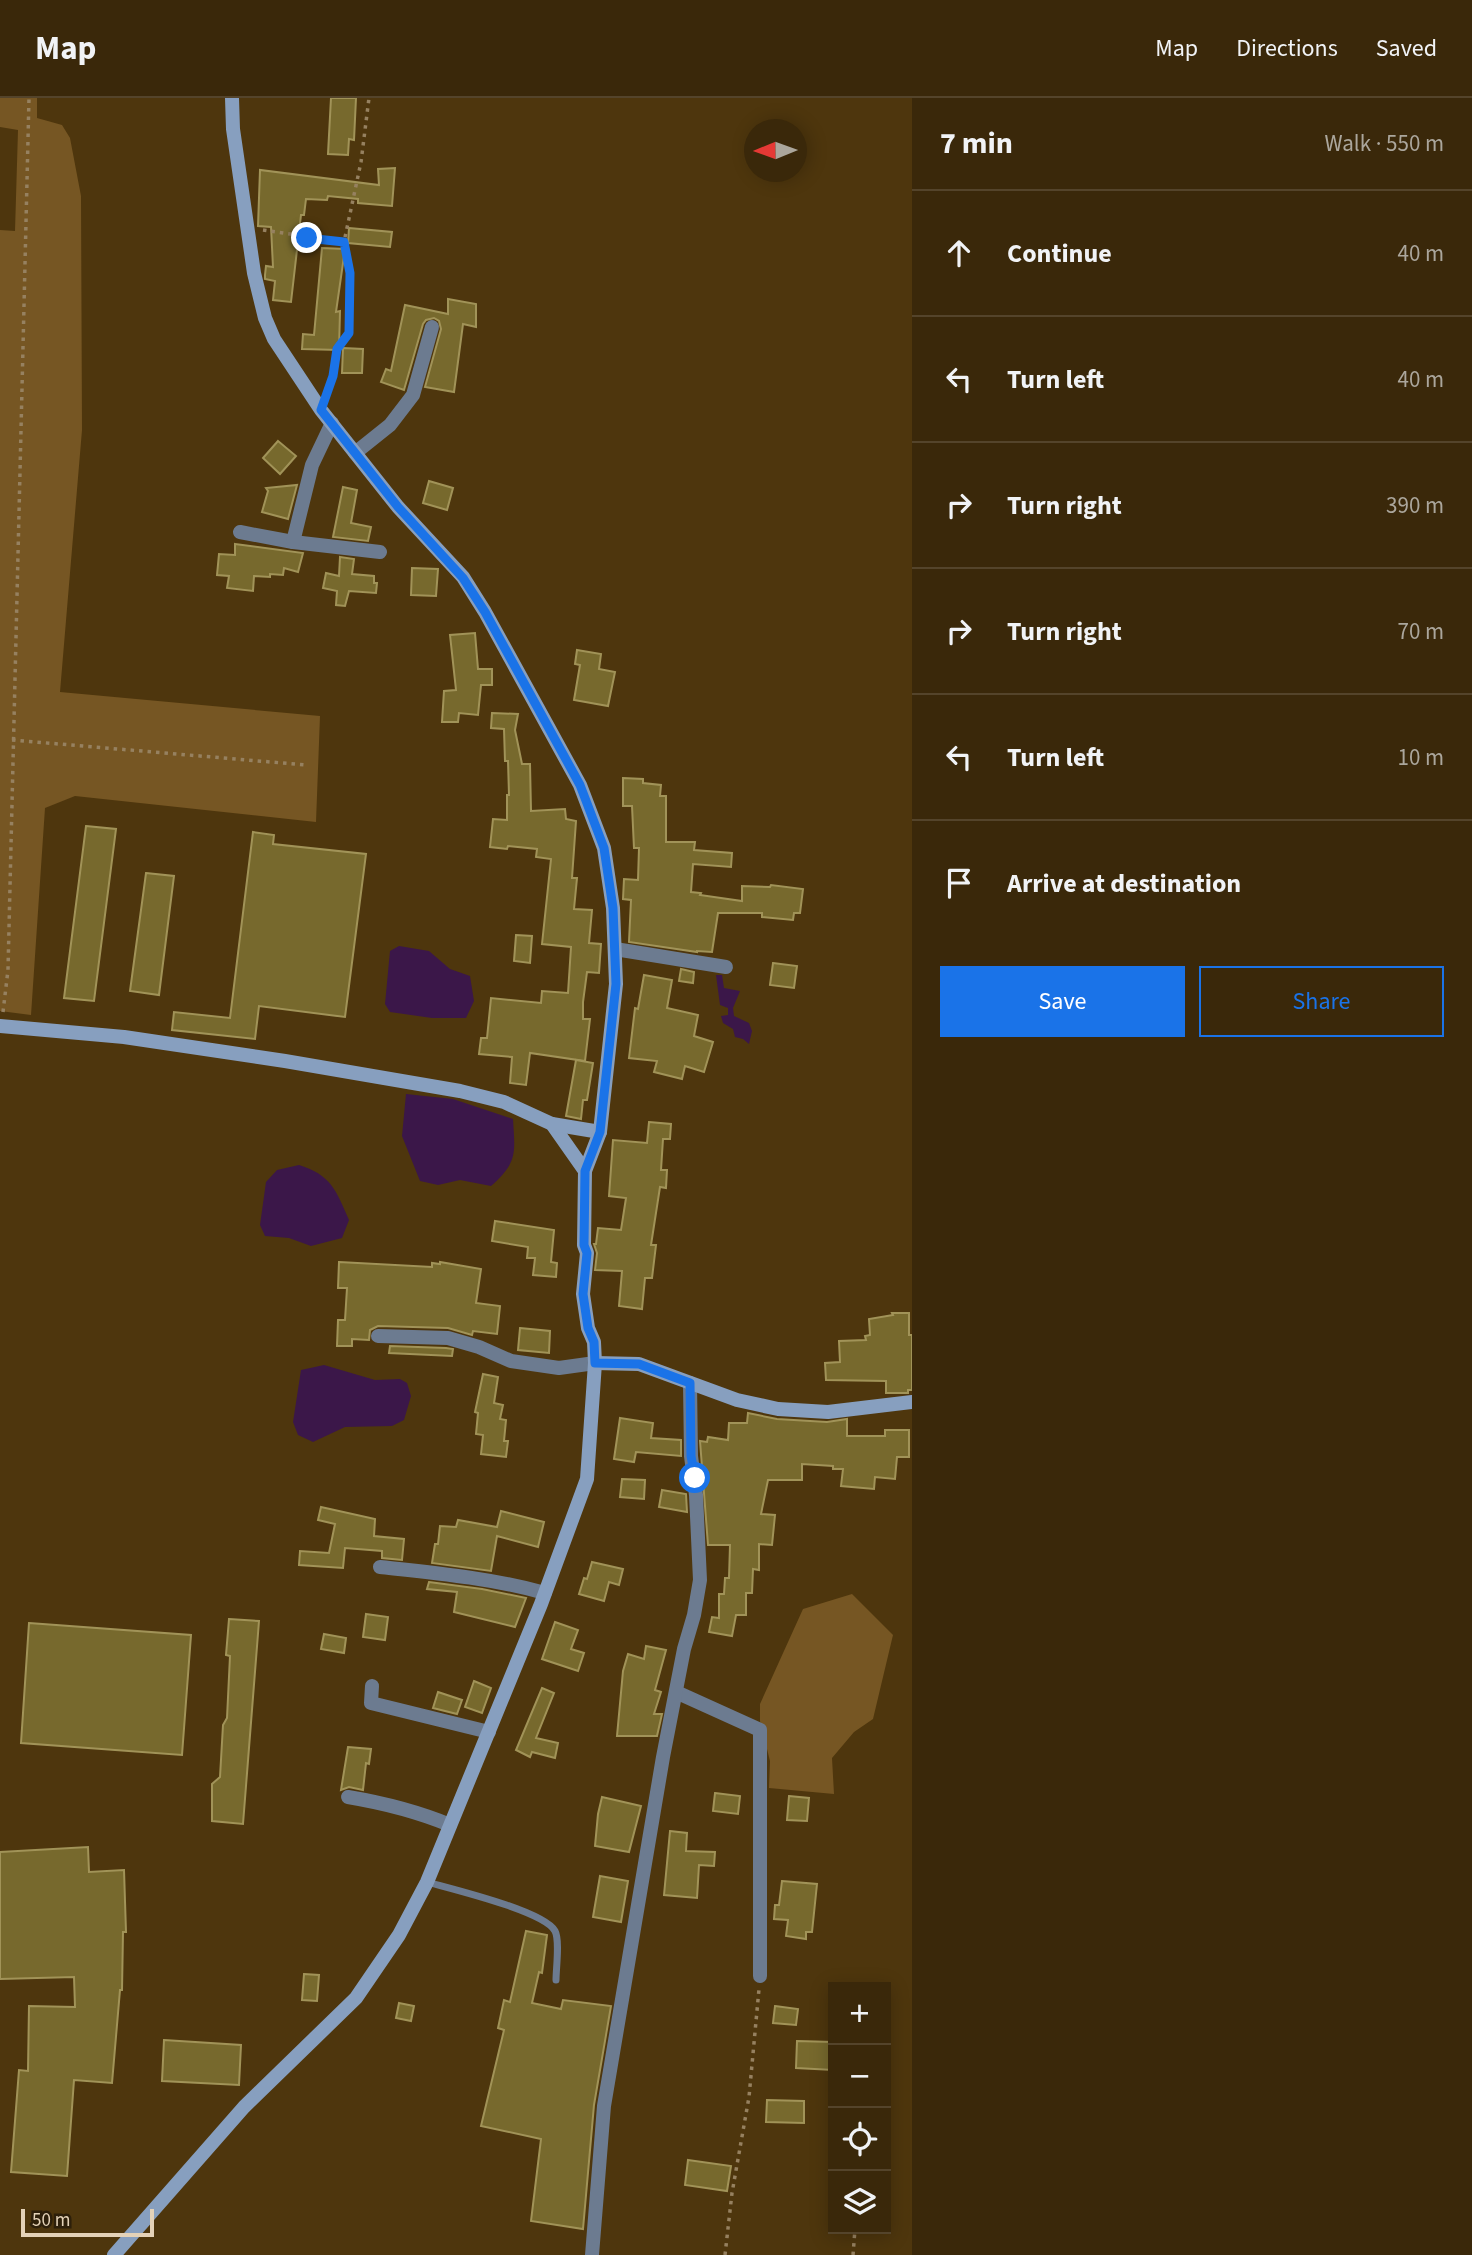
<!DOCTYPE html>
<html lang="en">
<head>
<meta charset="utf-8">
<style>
	body { margin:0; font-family:"Source Sans 3",sans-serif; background:#413013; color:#f1f3f6 }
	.controls { position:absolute; right:21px; bottom:21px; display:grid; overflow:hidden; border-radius:0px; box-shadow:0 4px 18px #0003 }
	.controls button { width:63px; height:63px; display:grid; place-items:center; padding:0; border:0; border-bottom:2px solid #54442b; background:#3a280a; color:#f1f3f6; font:35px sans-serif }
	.compass { position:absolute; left:744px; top:21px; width:63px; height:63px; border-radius:50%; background:#3a280a; box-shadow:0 4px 18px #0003; rotate:269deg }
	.scale { position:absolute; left:21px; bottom:18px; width:133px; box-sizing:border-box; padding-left:7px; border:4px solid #e4d2b8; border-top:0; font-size:19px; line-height:24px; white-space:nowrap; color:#e4d2b8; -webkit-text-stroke:5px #2d1f0a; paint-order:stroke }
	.stop { position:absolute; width:21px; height:21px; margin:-16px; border:5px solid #1a73e8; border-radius:50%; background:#fff }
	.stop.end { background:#1a73e8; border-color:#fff; box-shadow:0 2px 7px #0008 }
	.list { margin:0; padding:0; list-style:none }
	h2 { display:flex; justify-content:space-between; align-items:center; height:91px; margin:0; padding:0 28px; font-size:30px }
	h2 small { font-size:23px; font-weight:400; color:#aba69c }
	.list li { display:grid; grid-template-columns:46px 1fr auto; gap:21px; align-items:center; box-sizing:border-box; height:126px; padding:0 28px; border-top:2px solid #54442b }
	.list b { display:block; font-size:26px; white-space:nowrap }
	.list em { font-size:23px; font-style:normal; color:#aba69c }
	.actions { display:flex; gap:14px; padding:21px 28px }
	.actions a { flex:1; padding:16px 0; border:2px solid #1a73e8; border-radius:0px; text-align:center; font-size:24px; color:#1a73e8 }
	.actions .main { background:#1a73e8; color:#fff }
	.icon { flex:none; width:38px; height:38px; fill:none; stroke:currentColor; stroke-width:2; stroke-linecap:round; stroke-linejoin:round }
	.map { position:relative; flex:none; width:912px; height:2157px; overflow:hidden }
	header { display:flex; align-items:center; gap:42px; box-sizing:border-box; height:98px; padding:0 35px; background:#3a280a; border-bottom:2px solid #54442b }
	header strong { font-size:33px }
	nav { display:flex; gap:38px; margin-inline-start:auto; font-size:24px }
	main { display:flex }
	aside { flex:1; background:#3a280a }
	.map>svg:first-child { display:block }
</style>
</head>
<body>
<header>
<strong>Map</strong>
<nav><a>Map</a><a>Directions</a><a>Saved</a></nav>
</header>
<main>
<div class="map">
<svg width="912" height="2157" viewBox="0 0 912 2157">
	<rect width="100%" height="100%" fill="#4e360d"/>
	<!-- green -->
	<g fill="#765623">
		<polygon points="0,0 37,0 37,20 62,27 70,40 81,98 82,332 60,594 320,618 316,724 75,698 45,710 31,917 0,913 0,132 15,133 18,32 0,29"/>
		<polygon points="852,1496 893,1537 873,1621 854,1634 832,1660 834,1696 769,1690 770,1663 760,1623 760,1606 803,1511"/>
	</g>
	<!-- water -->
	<g fill="#3b1749">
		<polygon points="399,848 429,853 450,871 470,878 474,903 466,920 432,920 390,914 385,906 390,853"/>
		<polygon points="716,877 722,877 724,890 740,893 733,910 734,918 749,925 752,933 749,946 743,941 735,939 733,931 723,925 721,918 728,917 728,910 720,907"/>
		<path d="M406,996L453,1001L513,1021C515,1055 518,1064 491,1088L460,1082L438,1087L420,1083L402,1038Z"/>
		<path d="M299,1067C331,1077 336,1092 349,1122L342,1140L311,1148L289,1140L265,1138L260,1127L266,1084L277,1072Z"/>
		<polygon points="324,1267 375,1282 400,1281 407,1285 411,1298 404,1322 392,1328 345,1329 313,1344 298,1337 293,1324 301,1272"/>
	</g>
	<!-- building -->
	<g fill="#77692d" stroke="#a19358" stroke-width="2">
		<polygon points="331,0 356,0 354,42 349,41 348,57 328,56"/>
		<polygon points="395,70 392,108 358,105 358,101 328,98 327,102 306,101 304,117 301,117 291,204 273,202 275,183 265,181 265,177 266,168 273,169 271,129 258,128 260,72 379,87 378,71"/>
		<polygon points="349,130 392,134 390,149 348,145"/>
		<polygon points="322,150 345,151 336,214 340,213 339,252 302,251 303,236 314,237"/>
		<polygon points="448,201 476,206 476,229 463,226 454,294 425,289 441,231 439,223 434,220 426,222 423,226 404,292 381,284 386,271 391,273 405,207 448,216"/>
		<polygon points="343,250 363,251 362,275 342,275"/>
		<polygon points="278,343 296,358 280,376 263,360"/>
		<polygon points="429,383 453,390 447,412 423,405"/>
		<polygon points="297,387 288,421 262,414 268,393 266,390"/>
		<polygon points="343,389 357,392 351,425 371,429 368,443 333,439"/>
		<polygon points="235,446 303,455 298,474 284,470 283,477 270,476 270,479 254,478 253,493 227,490 229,478 217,477 219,456 235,457"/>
		<polygon points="340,459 354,461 352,476 374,478 374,485 377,485 376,495 349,493 345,508 336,507 337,493 323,490 326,475 339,478"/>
		<polygon points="412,470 438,471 436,498 411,497"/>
		<polygon points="475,535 478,571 492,571 492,587 481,587 478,617 459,615 458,624 442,624 444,593 456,592 450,537"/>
		<polygon points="577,552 601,556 599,571 615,574 608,608 574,602 580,567 575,566"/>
		<polygon points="492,615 518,616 515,632 522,666 530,666 531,713 565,711 566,721 576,723 572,780 577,780 574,811 592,812 589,845 601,846 599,875 587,874 583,904 583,921 590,921 585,963 530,955 526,987 510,985 512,959 479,956 481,940 487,940 491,900 541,905 542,893 568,895 571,849 542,846 551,761 536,759 537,751 508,748 507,751 490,749 493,721 507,722 507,697 509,697 508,663 505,663 504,631 491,630"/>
		<polygon points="623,680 643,681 643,685 661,687 660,698 666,698 666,744 695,744 694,752 732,755 731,769 693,766 691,794 701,795 700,797 742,803 742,788 770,789 771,787 803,791 800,815 794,815 793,822 762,819 762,815 718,815 712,854 697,853 697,854 629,844 631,802 623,801 624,781 638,782 639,750 634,750 632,708 623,708"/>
		<polygon points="86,728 116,731 94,903 64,900"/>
		<polygon points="253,734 274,737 273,746 366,756 345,919 259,908 255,941 172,932 174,914 230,920"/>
		<polygon points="146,775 174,778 159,897 130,893"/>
		<polygon points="516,837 532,838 530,865 514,863"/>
		<polygon points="773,865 797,868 794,890 770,887"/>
		<polygon points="681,871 694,874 693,885 679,883"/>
		<polygon points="644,877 672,882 667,910 698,917 694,938 713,944 704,974 685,968 682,981 654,974 657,963 629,960 635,910 638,911"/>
		<polygon points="576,962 593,965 587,1002 583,1002 581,1021 566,1018"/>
		<polygon points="649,1024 671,1026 670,1041 663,1041 661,1072 667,1072 666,1090 660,1089 651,1147 656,1147 652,1180 645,1180 642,1211 619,1208 622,1173 595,1172 597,1155 594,1146 596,1146 598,1130 621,1132 626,1100 609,1098 613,1042 647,1045"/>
		<polygon points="495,1123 554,1132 551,1164 557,1165 556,1179 533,1177 535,1160 527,1160 528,1149 492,1143"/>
		<polygon points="339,1164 432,1169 432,1165 440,1166 440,1164 481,1171 476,1205 500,1208 497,1236 473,1233 472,1237 448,1230 378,1228 370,1232 369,1242 352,1241 352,1248 337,1248 338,1222 345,1222 347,1190 338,1190"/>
		<polygon points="892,1215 909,1215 909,1237 912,1237 912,1292 908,1292 908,1295 886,1295 886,1283 826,1282 825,1265 840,1264 839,1243 866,1242 865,1238 870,1237 869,1221 893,1217"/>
		<polygon points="520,1230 550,1233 549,1255 518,1252"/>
		<polygon points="390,1248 446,1250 453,1251 452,1258 389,1255"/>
		<polygon points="483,1276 498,1279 494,1305 503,1307 500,1321 506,1322 504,1343 508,1343 506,1359 481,1356 483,1337 476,1336 478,1315 475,1314"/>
		<polygon points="748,1315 777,1321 827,1324 847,1321 847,1338 885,1338 885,1332 909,1332 909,1359 897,1359 895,1381 875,1379 874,1391 841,1388 843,1371 833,1371 833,1368 802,1366 802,1382 768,1382 761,1416 775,1417 772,1447 759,1446 759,1472 753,1471 752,1495 746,1495 746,1517 736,1517 732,1538 709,1534 712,1519 719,1520 719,1496 724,1496 725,1480 729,1480 730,1447 708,1447 700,1343 707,1344 708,1339 728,1342 729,1325 747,1325"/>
		<polygon points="620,1320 653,1325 651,1340 681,1342 681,1358 636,1354 634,1364 614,1361"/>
		<polygon points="622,1381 645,1382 644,1401 620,1399"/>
		<polygon points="662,1392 686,1396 687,1414 659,1409"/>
		<polygon points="321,1409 375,1421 374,1438 404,1441 402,1462 382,1460 382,1453 345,1450 343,1470 299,1467 300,1453 329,1455 335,1426 318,1422"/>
		<polygon points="501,1413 544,1424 538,1449 497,1438 491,1473 432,1465 435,1446 438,1446 440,1428 456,1429 458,1422 497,1429"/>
		<polygon points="592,1464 623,1471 619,1487 609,1484 604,1503 579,1496 584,1480 587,1481"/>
		<polygon points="429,1484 482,1491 526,1500 515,1529 454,1514 457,1494 427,1491"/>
		<polygon points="366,1516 388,1519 385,1542 363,1539"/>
		<polygon points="229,1521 259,1523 243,1726 212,1723 212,1686 220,1679 223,1627 227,1620 230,1558 226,1557"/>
		<polygon points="555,1524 578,1532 571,1551 584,1555 578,1573 542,1561"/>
		<polygon points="29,1525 191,1537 182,1657 21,1645"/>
		<polygon points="324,1536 346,1540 344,1555 321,1551"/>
		<polygon points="646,1548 666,1552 655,1592 661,1594 654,1616 662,1616 657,1638 617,1638 623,1573 628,1556 644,1561"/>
		<polygon points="474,1583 491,1590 482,1615 465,1609"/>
		<polygon points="542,1590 554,1595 536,1640 558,1645 555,1660 532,1654 530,1659 516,1652"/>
		<polygon points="438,1594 462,1602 457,1616 433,1610"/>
		<polygon points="348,1649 371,1651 369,1666 366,1665 363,1692 349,1689 341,1692"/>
		<polygon points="715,1695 740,1698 738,1716 713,1713"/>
		<polygon points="789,1698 809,1700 807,1723 787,1722"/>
		<polygon points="602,1699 641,1708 629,1754 595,1748 598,1716"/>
		<polygon points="670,1733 687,1735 686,1753 715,1754 714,1768 699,1767 697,1800 664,1797"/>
		<polygon points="88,1749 89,1774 124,1772 126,1834 123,1834 122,1892 120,1892 112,1985 74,1982 67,2078 11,2074 19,1972 28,1973 29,1908 75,1909 74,1879 0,1881 0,1754"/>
		<polygon points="600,1778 628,1783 621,1824 593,1819"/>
		<polygon points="782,1783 817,1786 812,1834 806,1834 806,1841 786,1838 788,1822 774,1821 775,1807 779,1807"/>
		<polygon points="526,1833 547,1837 542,1875 539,1874 532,1905 561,1911 563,1902 611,1908 594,2007 583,2131 531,2123 541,2041 481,2028 504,1932 498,1930 504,1902 510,1904"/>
		<polygon points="304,1876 319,1877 317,1903 302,1902"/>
		<polygon points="399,1905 414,1908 411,1923 396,1920"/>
		<polygon points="775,1908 798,1911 796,1927 773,1925"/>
		<polygon points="164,1942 241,1947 239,1987 162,1983"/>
		<polygon points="797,1943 833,1944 833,1972 796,1970"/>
		<polygon points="767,2002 804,2003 804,2025 766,2024"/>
		<polygon points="688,2062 731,2068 727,2093 685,2087"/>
	</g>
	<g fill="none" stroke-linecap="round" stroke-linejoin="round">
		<!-- path -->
		<g stroke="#968160" stroke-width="3.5" stroke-dasharray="3.5 5" stroke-linecap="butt">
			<polyline points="263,132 344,144"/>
			<polyline points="328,295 333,278 337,251 349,235 350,175 344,144 361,64 369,0"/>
			<polyline points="12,642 306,667"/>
			<polyline points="3,914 8,872 29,0"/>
			<polyline points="725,2157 732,2095 749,1999 759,1891"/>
			<polyline points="853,2157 855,2131"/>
		</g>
		<!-- lane -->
		<path stroke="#6c7b90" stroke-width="7" d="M427,1784C452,1791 544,1813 555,1833C560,1842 556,1871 556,1882"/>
		<!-- street -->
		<g stroke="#6c7b90" stroke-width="14">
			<polyline points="355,355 390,327 413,297 432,229"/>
			<polyline points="240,434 293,444 380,454"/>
			<polyline points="293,444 312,367 332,325"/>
			<polyline points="615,851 726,869"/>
			<polyline points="378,1238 448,1240 479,1249 511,1263 559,1270 595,1265"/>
			<path d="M380,1469C436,1475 491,1480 545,1495"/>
			<polyline points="372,1588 371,1605 489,1634"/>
			<polyline points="676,1594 760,1632 760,1878"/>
			<path d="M348,1699C384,1705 416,1713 450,1727"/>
			<polyline points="592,2157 604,2008 663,1659 684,1551 694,1517 700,1482 696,1397 691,1358 690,1285"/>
		</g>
		<!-- secondary -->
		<g stroke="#879fbf" stroke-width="14">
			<polyline points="0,928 124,939 285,963 460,993 504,1004 552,1026 585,1073"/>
			<polyline points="552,1026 600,1034"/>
			<polyline points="595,1265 639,1266 737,1302 778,1311 828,1314 912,1304"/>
			<polyline points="114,2157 244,2009 356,1900 399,1837 427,1784 541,1506 587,1381 595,1265 594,1244 588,1230 583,1196 587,1155 584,1147 585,1073 600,1034 616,886 613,810 604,750 580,687 485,514 463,479 398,409 321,312 274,241 265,220 254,175 233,31 232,0"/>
		</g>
	</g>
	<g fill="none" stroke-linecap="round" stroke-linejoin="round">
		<!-- route -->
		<polyline stroke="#1a73e8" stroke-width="9" points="307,140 344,144 350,175 349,235 337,251 333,278 321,312 398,409 463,480 485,514 580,687 604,750 613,810 616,886 600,1034 585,1073 584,1147 587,1155 583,1196 588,1230 594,1244 595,1265 639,1266 690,1285 691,1358 695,1380"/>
	</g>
</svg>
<div class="controls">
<button>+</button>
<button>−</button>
<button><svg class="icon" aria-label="locate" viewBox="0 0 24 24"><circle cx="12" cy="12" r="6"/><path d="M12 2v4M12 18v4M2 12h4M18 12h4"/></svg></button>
<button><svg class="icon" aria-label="layers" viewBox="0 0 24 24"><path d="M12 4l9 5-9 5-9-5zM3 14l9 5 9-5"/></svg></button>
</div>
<svg class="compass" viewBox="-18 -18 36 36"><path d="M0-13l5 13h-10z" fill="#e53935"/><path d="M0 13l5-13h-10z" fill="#aba69c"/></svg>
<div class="scale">50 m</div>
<div class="stop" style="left:695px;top:1380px"></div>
<div class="stop end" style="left:307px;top:140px"></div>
</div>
<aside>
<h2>7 min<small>Walk · 550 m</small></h2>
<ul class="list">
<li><svg class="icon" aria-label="ahead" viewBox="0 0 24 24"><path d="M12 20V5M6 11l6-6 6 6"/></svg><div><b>Continue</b></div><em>40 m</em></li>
<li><svg class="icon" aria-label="left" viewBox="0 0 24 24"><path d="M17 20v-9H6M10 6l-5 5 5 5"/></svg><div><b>Turn left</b></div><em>40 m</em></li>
<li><svg class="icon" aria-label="right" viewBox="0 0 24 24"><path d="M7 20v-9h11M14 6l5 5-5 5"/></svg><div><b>Turn right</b></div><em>390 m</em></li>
<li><svg class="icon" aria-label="right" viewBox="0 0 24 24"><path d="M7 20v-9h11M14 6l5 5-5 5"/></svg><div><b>Turn right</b></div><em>70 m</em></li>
<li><svg class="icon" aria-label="left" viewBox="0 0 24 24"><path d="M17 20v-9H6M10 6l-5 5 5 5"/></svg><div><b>Turn left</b></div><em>10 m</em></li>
<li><svg class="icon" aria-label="arrive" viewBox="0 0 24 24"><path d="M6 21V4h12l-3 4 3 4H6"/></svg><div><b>Arrive at destination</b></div></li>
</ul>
<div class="actions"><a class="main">Save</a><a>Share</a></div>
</aside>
</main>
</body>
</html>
